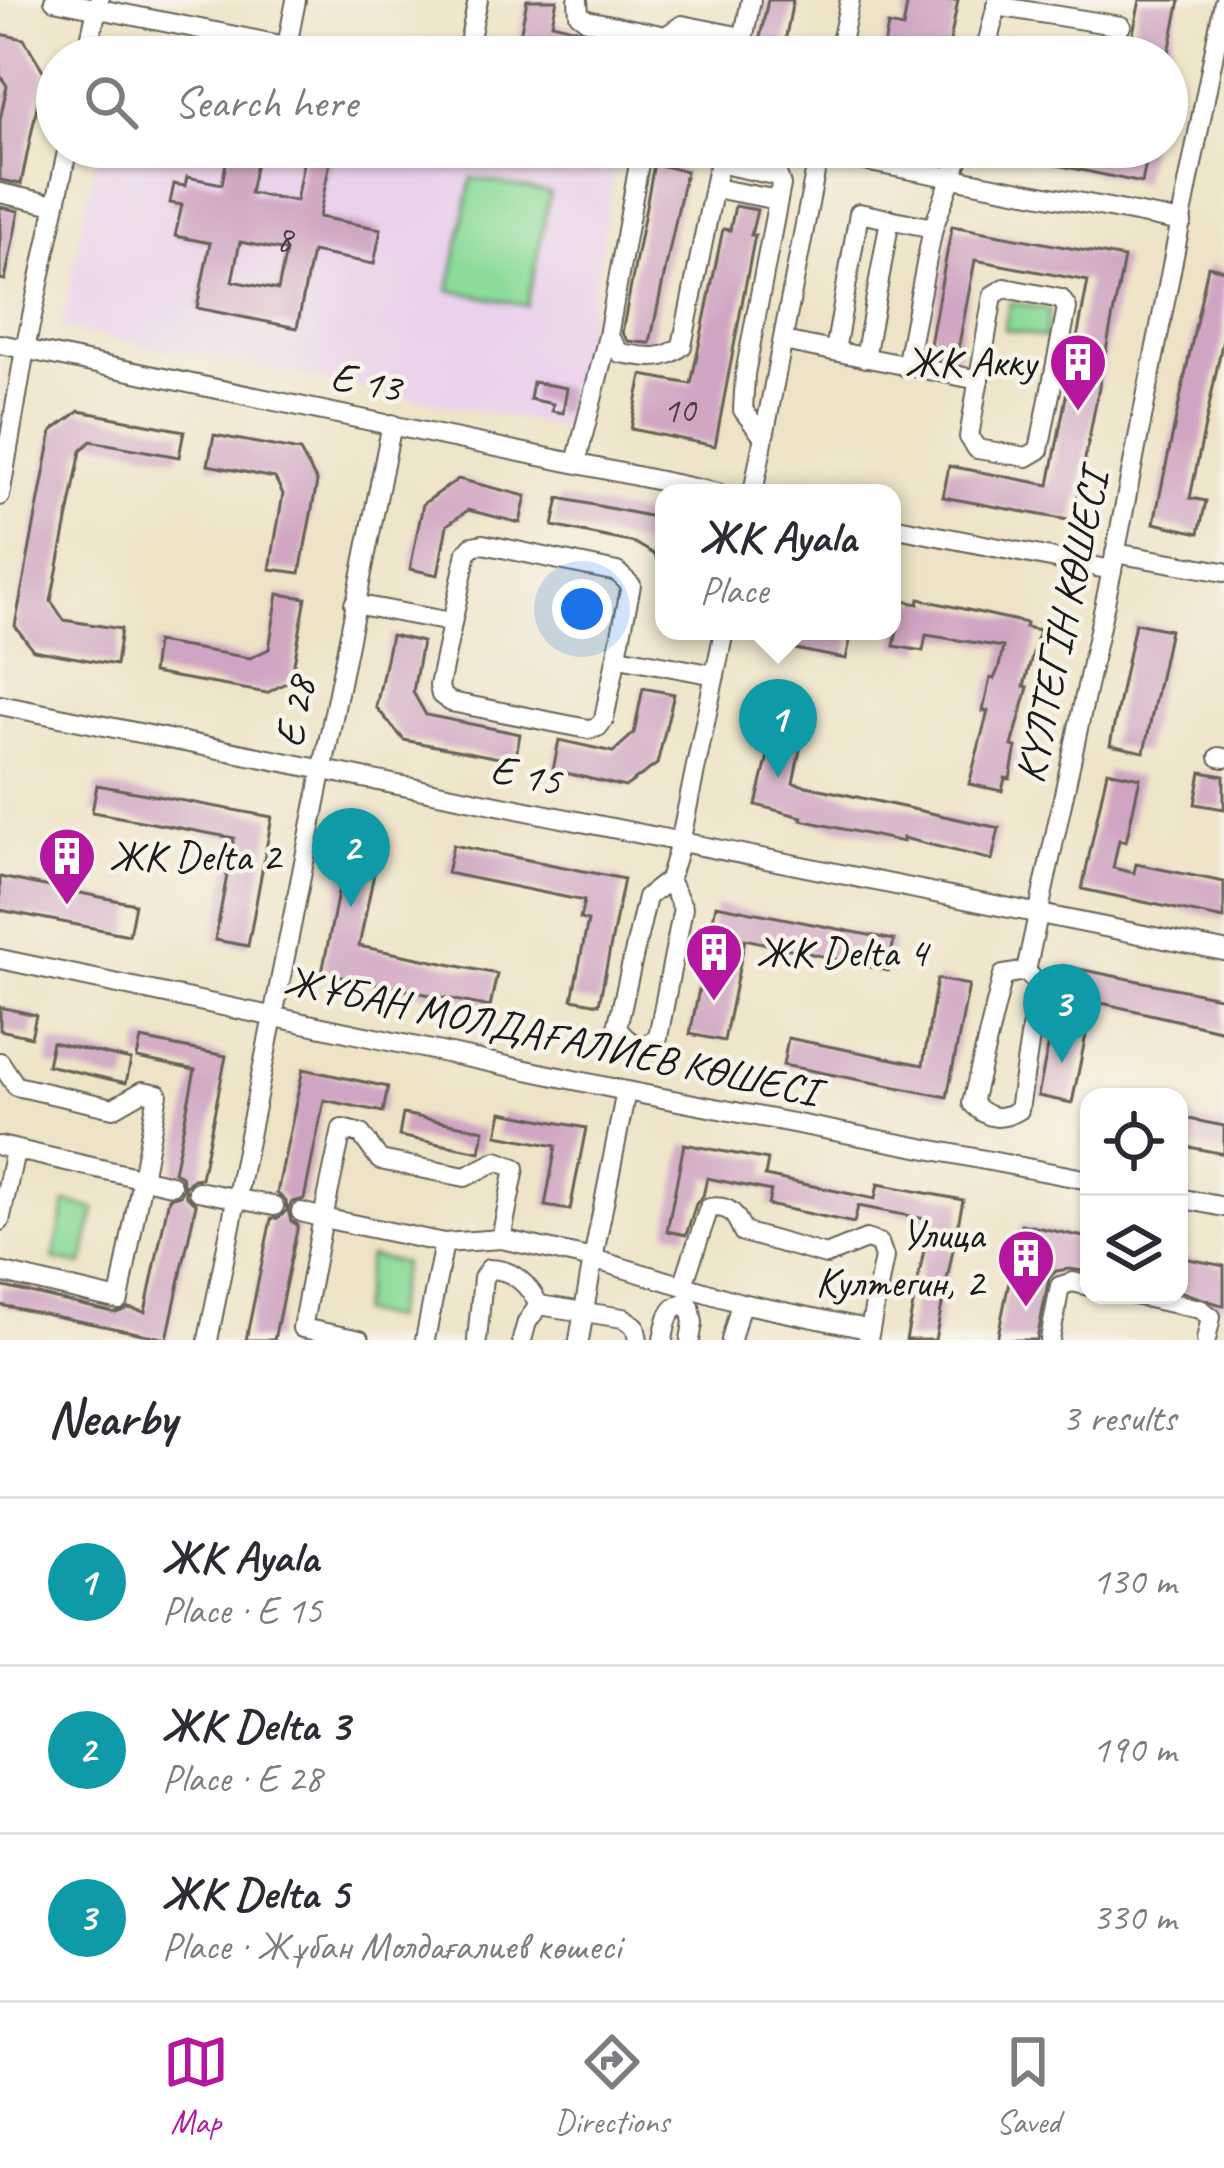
<!DOCTYPE html>
<html lang="en">
<head>
<meta charset="utf-8">
<style>
	body { margin:0; font-family:Caveat,sans-serif; background:#f2f2f3; color:#2b2b33 }
	.controls { position:absolute; right:36px; bottom:36px; display:grid; overflow:hidden; border-radius:24px; box-shadow:0 3px 9px #0004 }
	.controls button { width:108px; height:108px; display:grid; place-items:center; padding:0; border:0; border-bottom:3px solid #e1e1e2; background:#fff; color:#2b2b33; font:60px sans-serif }
	.you { position:absolute; left:582px; top:609px; width:42px; height:42px; margin:-30px; border:9px solid #fff; border-radius:50%; background:#1a73e8; box-shadow:0 0 0 18px #1a73e833 }
	.badge { display:grid; place-items:center; width:78px; height:78px; border-radius:50%; background:#b5179e; color:#fff; font-size:39px; font-weight:700 }
	.pin { position:absolute; translate:-50% -99px; filter:drop-shadow(0 3px 6px #0008) }
	.pin::after { content:''; position:absolute; top:63px; width:42px; height:36px; background:inherit; clip-path:polygon(0 0,100% 0,50% 100%) }
	.popup { position:absolute; left:655px; top:484px; width:246px; height:156px; box-sizing:border-box; display:grid; place-content:center; border-radius:24px; background:#fff; filter:drop-shadow(0 3px 9px #0005); font-size:39px; white-space:nowrap; color:#7c7c81 }
	.popup b { font-size:45px; color:#2b2b33 }
	.popup::after { content:''; position:absolute; left:50%; top:100%; margin-left:-24px; border:24px solid transparent; border-top-color:#fff }
	.list { margin:0; padding:0; list-style:none }
	h2 { display:flex; justify-content:space-between; align-items:center; height:156px; margin:0; padding:0 48px; font-size:51px }
	h2 small { font-size:39px; font-weight:400; color:#7c7c81 }
	.list li { display:grid; grid-template-columns:78px 1fr auto; gap:36px; align-items:center; box-sizing:border-box; height:168px; padding:0 48px; border-top:3px solid #e1e1e2 }
	.list b { display:block; font-size:45px; white-space:nowrap }
	.list p { margin:0; font-size:39px; white-space:nowrap; color:#7c7c81 }
	.list em { font-size:39px; font-style:normal; color:#7c7c81 }
	.icon { flex:none; width:66px; height:66px; fill:none; stroke:currentColor; stroke-width:2; stroke-linecap:round; stroke-linejoin:round }
	.map { position:relative; flex:none; width:1224px; height:1340px; overflow:hidden }
	.search { position:absolute; background:#fff; box-shadow:0 3px 9px #0004; left:36px; right:36px; top:36px; height:132px; display:flex; align-items:center; gap:30px; box-sizing:border-box; padding:0 42px; border-radius:66px; color:#7c7c81; font-size:45px }
	.sheet { height:660px; background:#fff }
	nav { display:flex; justify-content:space-around; align-items:center; box-sizing:border-box; height:168px; border-top:3px solid #e1e1e2; background:#fff; font-size:33px; color:#7c7c81 }
	nav a { display:grid; justify-items:center; gap:6px }
	nav .on { color:#b5179e }
	.map>svg:first-child { display:block }
</style>
</head>
<body>
<div class="map">
<svg width="1224" height="1340" viewBox="0 0 1224 1340">
	<rect width="100%" height="100%" fill="#f7f3e8"/>
	<filter id="ink" filterUnits="userSpaceOnUse"><feTurbulence type="fractalNoise" baseFrequency=".00833" numOctaves="2"/><feDisplacementMap in="SourceGraphic" scale="24" xChannelSelector="R" yChannelSelector="G"/><feConvolveMatrix kernelMatrix="1 2 1 2 8 2 1 2 1" color-interpolation-filters="sRGB"/></filter>
	<filter id="wash" filterUnits="userSpaceOnUse"><feTurbulence type="fractalNoise" baseFrequency=".004" numOctaves="4" result="noise"/><feDisplacementMap in="SourceGraphic" scale="48" xChannelSelector="R" yChannelSelector="G"/><feGaussianBlur stdDeviation="2.7" result="paint"/><feColorMatrix in="noise" values="0 0 0 0 0 0 0 0 0 0 0 0 0 0 0 0 0 1.4 0 .05"/><feComposite in="paint" operator="in"/></filter>
	<g filter="url(#wash)">
		<rect width="100%" height="100%" fill="#eee3c6"/>
		<!-- built -->
		<polygon fill="#ead1ec" points="97,147 619,147 570,429 61,329"/>
		<!-- green -->
		<g fill="#8bdb9a" stroke="#547c5b" stroke-width="3">
			<polygon points="472,178 550,193 527,306 449,290"/>
			<polygon points="1010,302 1050,310 1045,338 1004,329"/>
			<polygon points="66,1202 95,1209 83,1265 53,1259"/>
			<polygon points="369,1256 403,1263 392,1319 359,1313"/>
		</g>
		<g id="blocks">
			<!-- building -->
			<g fill="#d0a5c3" fill-rule="evenodd">
				<polygon points="527,0 557,0 552,23 645,46 643,57 576,57 518,46"/>
				<polygon points="768,0 793,0 783,52 758,47"/>
				<polygon points="908,0 958,0 947,57 882,57 888,25 903,28"/>
				<polygon points="1140,0 1180,0 1168,57 1128,57"/>
				<polygon points="0,34 24,39 44,72 21,184 0,180 0,120 7,86 0,75"/>
				<path d="M229,147H259L250,193L296,201L304,158L272,152V147H333L319,217L381,229L374,264L312,252L297,328L197,308L210,243L175,236L182,205L170,203L174,184L185,186L187,177L222,184ZM240,242L286,251L278,290L232,281Z"/>
				<polygon points="997,147 1149,147 1142,183 996,152"/>
				<polygon points="654,164 686,171 650,343 646,343 628,341 622,333"/>
				<polygon points="735,206 757,210 751,235 755,235 715,446 631,429 642,375 691,384 723,229 730,230"/>
				<polygon points="0,207 19,211 5,280 0,279"/>
				<polygon points="952,226 1124,258 1073,521 943,497 949,466 1049,485 1088,281 975,260 956,360 928,355"/>
				<polygon points="1208,266 1224,270 1224,334 1190,498 1206,501 1199,533 1154,523"/>
				<polygon points="533,382 567,388 563,413 552,411 553,404 530,399"/>
				<polygon points="79,411 184,431 179,457 91,441 81,451 51,601 64,620 121,629 116,665 33,650 15,626 52,431"/>
				<polygon points="214,435 300,451 317,482 300,573 270,569 283,494 275,478 208,465"/>
				<polygon points="458,479 526,496 520,523 468,510 447,525 438,575 410,569 423,504"/>
				<polygon points="559,498 664,519 664,571 654,554 635,543 553,526"/>
				<polygon points="278,594 306,598 291,680 267,693 152,673 156,642 250,658 269,649"/>
				<polygon points="919,599 1026,623 1025,627 1039,630 1024,686 1028,687 1012,746 1016,747 1010,779 1005,778 1002,791 969,784 988,711 983,711 990,678 994,679 999,667 1003,647 926,635 923,651 894,646 903,601 918,604"/>
				<polygon points="1135,623 1170,630 1144,752 1110,745"/>
				<polygon points="771,631 852,631 846,659 769,644"/>
				<polygon points="391,635 422,642 413,692 426,715 520,734 515,761 404,740 376,707"/>
				<polygon points="643,688 674,694 657,764 625,787 553,770 559,740 613,752 634,733"/>
				<polygon points="781,702 809,708 793,783 999,828 992,860 903,838 903,842 801,820 802,817 756,805"/>
				<polygon points="1107,771 1140,778 1126,842 1119,840 1113,868 1134,873 1136,864 1224,882 1224,919 1082,889"/>
				<polygon points="1201,772 1224,776 1224,809 1195,804"/>
				<polygon points="97,785 272,817 248,946 215,940 234,838 92,812"/>
				<polygon points="453,845 624,879 599,1004 572,999 588,921 580,919 584,901 447,873"/>
				<polygon points="345,858 376,864 359,946 497,974 490,1007 322,973"/>
				<polygon points="0,877 135,904 129,935 0,910"/>
				<polygon points="716,905 894,940 888,971 745,939 724,1041 690,1034"/>
				<polygon points="1064,966 1224,998 1224,1031 1093,1001 1072,1103 1038,1096"/>
				<polygon points="937,979 969,985 947,1097 783,1065 788,1038 923,1065"/>
				<polygon points="0,1007 36,1015 31,1037 0,1030"/>
				<polygon points="141,1039 226,1056 201,1178 193,1179 185,1187 186,1196 196,1204 167,1339 0,1305 0,1286 116,1313 129,1308 145,1312 169,1198 180,1195 184,1187 181,1176 174,1172 195,1070 137,1058"/>
				<polygon points="52,1042 131,1060 126,1083 47,1065"/>
				<polygon points="303,1069 388,1087 383,1112 324,1100 304,1199 292,1202 288,1210 291,1221 298,1225 274,1340 246,1340 271,1219 279,1218 287,1210 286,1201 277,1193"/>
				<polygon points="502,1112 586,1128 570,1210 545,1206 556,1146 497,1135"/>
				<polygon points="403,1114 484,1130 480,1152 399,1136"/>
				<polygon points="1179,1117 1224,1126 1224,1154 1179,1145"/>
				<polygon points="684,1144 768,1160 765,1176 875,1199 878,1184 963,1200 935,1340 906,1340 930,1220 858,1206 854,1223 768,1205 771,1191 707,1178 703,1196 696,1204 686,1235 667,1231"/>
				<polygon points="1021,1224 1089,1238 1089,1272 1070,1269 1056,1271 1049,1278 1037,1340 997,1340"/>
				<polygon points="1179,1257 1224,1266 1224,1306 1179,1291"/>
			</g>
		</g>
	</g>
	<g filter="url(#ink)">
		<use href="#blocks" fill-opacity="0" stroke="#666258" stroke-width="3"/>
		<g fill="none" stroke-linecap="round" stroke-linejoin="round">
			<defs>
				<g id="minor">
					<polyline points="54,0 341,57"/>
					<polyline points="578,0 579,14 587,20 666,36 682,25 737,36 744,35 751,0"/>
					<polyline points="996,6 1121,26"/>
					<polyline points="287,46 296,0"/>
					<polyline points="86,57 99,0"/>
					<polyline points="466,57 478,0"/>
					<polyline points="838,57 850,0"/>
					<polyline points="984,57 998,0"/>
					<path d="M642,147L608,336L620,353C644,357 663,362 682,346L722,147"/>
					<polyline points="792,147 1182,222"/>
					<polyline points="718,163 778,176 781,185 778,200"/>
					<polyline points="714,188 778,200 745,374 743,410 762,435"/>
					<polyline points="0,193 55,205"/>
					<polygon points="1005,288 1061,299 1067,308 1039,450 1027,457 977,449 969,437 993,295"/>
					<polyline points="783,341 979,380"/>
					<polyline points="0,344 718,493"/>
					<polyline points="835,351 859,213 933,228"/>
					<polyline points="865,358 890,219"/>
					<polyline points="906,367 933,228 963,147"/>
					<polyline points="576,463 608,336"/>
					<polyline points="753,493 820,147"/>
					<polyline points="0,496 25,349 68,147"/>
					<polyline points="892,527 1112,570"/>
					<polygon points="483,544 617,572 631,585 604,719 598,727 588,729 451,702 441,695 439,686 467,552 472,546"/>
					<polyline points="1115,553 1224,572"/>
					<polyline points="354,604 451,622"/>
					<polyline points="619,657 715,675"/>
					<polyline points="0,705 1224,951"/>
					<polyline points="1219,757 1224,758"/>
					<path d="M669,880L683,908L658,1037C644,1052 627,1043 617,1028L647,897L669,880L680,843L724,631"/>
					<polyline points="0,959 626,1091 1089,1180"/>
					<polyline points="1026,971 1112,570 1224,2"/>
					<path d="M1026,971L1038,984L1019,1110C1000,1121 987,1119 972,1103L1003,975Z"/>
					<polyline points="0,1062 16,1086 113,1108 143,1091 158,1094 119,1300 0,1272"/>
					<polyline points="0,1146 171,1185"/>
					<polyline points="198,1191 274,1206"/>
					<polyline points="1179,1198 1224,1207"/>
					<polyline points="301,1212 323,1218 302,1328 360,1340"/>
					<polyline points="0,1221 15,1151"/>
					<polyline points="501,1239 515,1168 497,1161 465,1177 380,1160 361,1134 342,1129 323,1218 444,1243 501,1239 593,1259 626,1091"/>
					<path d="M683,1285L709,1208C730,1204 736,1215 743,1232L826,1255L866,1239L879,1243L884,1257L868,1340"/>
					<polyline points="1134,1295 1200,1309 1211,1317 1206,1340"/>
					<polyline points="208,1340 392,424"/>
					<polyline points="425,1340 444,1243"/>
					<path d="M477,1340L483,1278L489,1269C513,1269 528,1284 539,1305L623,1318L635,1326L638,1340"/>
					<polyline points="522,1340 527,1322 539,1305"/>
					<polyline points="579,1340 593,1259 741,1303 867,1329"/>
					<path d="M663,1340C666,1324 667,1308 684,1303L690,1306L693,1323L690,1340"/>
					<polyline points="731,1340 741,1303"/>
					<polyline points="1050,1340 1060,1286 1073,1282 1089,1286"/>
				</g>
			</defs>
			<!-- minor casing -->
			<use href="#minor" stroke="#666258" stroke-width="22"/>
			<!-- minor -->
			<use href="#minor" stroke="#fff" stroke-width="18"/>
		</g>
	</g>
	<!-- icons -->
	<defs>
		<symbol id="building-pin" viewBox="-11 -11 22 30"><path d="M0 17L-7.5 6A9.5 9.5 0 1 1 7.5 6Z" fill="#b5179e" stroke="#f7f3e8"/><path d="M-4-6H4V6H1V3H-1V6H-4ZM-2.5-4.3h1.7v1.8h-1.7ZM.8-4.3h1.7v1.8H.8ZM-2.5-1h1.7V.8h-1.7ZM.8-1h1.7V.8H.8Z" fill="#fff"/></symbol>
	</defs>
	<g fill-rule="evenodd">
		<use href="#building-pin" x="1045" y="329" width="66" height="90"/>
		<use href="#building-pin" x="34" y="823" width="66" height="90"/>
		<use href="#building-pin" x="681" y="919" width="66" height="90"/>
		<use href="#building-pin" x="993" y="1225" width="66" height="90"/>
	</g>
	<g text-anchor="middle" dominant-baseline="central" stroke-width="9" stroke-linejoin="round" paint-order="stroke">
		<!-- number labels -->
		<g font-size="36" fill="#493e46">
			<text x="284" y="239">8</text>
			<text x="679" y="410">10</text>
		</g>
		<!-- poi labels -->
		<g font-size="42" fill="#1c1c1c" stroke="#f7f3e8" text-anchor="end">
			<text x="1036" y="362">ЖК Акку</text>
			<text x="109" y="856" text-anchor="start">ЖК Delta 2</text>
			<text x="756" y="952" text-anchor="start">ЖК Delta 4</text>
			<text x="984" y="1234">Улица<tspan x="984" dy="48">Култегин, 2</tspan></text>
		</g>
		<!-- street labels -->
		<g font-size="42" fill="#1c1c1c" stroke="#f7f3e8">
			<text transform="translate(366 382) rotate(11)">E 13</text>
			<text transform="translate(1062 627) rotate(-78)">КҮЛТЕГІН КӨШЕСІ</text>
			<text transform="translate(295 712) rotate(-79)">E 28</text>
			<text transform="translate(526 775) rotate(12)">E 15</text>
			<text transform="translate(551 1036) rotate(12)">ЖҰБАН МОЛДАҒАЛИЕВ КӨШЕСІ</text>
		</g>
	</g>
</svg>
<div class="controls">
<button><svg class="icon" aria-label="locate" viewBox="0 0 24 24"><circle cx="12" cy="12" r="6"/><path d="M12 2v4M12 18v4M2 12h4M18 12h4"/></svg></button>
<button><svg class="icon" aria-label="layers" viewBox="0 0 24 24"><path d="M12 4l9 5-9 5-9-5zM3 14l9 5 9-5"/></svg></button>
</div>
<div class="you"></div>
<div class="pin badge" style="left:778px;top:778px;background:#0f9aa8">1</div>
<div class="popup"><b>ЖК Ayala</b>Place</div>
<div class="pin badge" style="left:351px;top:907px;background:#0f9aa8">2</div>
<div class="pin badge" style="left:1062px;top:1063px;background:#0f9aa8">3</div>
<div class="search"><svg class="icon" aria-label="search" viewBox="0 0 24 24"><circle cx="10" cy="10" r="6"/><path d="M15 15l6 6"/></svg>Search here</div>
</div>
<section class="sheet">
<h2>Nearby<small>3 results</small></h2>
<ul class="list">
<li><span class="badge" style="background:#0f9aa8">1</span><div><b>ЖК Ayala</b><p>Place · E 15</p></div><em>130 m</em></li>
<li><span class="badge" style="background:#0f9aa8">2</span><div><b>ЖК Delta 3</b><p>Place · E 28</p></div><em>190 m</em></li>
<li><span class="badge" style="background:#0f9aa8">3</span><div><b>ЖК Delta 5</b><p>Place · Жұбан Молдағалиев көшесі</p></div><em>330 m</em></li>
</ul>
</section>
<nav>
<a class="on"><svg class="icon" aria-label="map" viewBox="0 0 24 24"><path d="M3 6l6-2 6 2 6-2v14l-6 2-6-2-6 2zM9 4v14M15 6v14"/></svg>Map</a>
<a><svg class="icon" aria-label="directions" viewBox="0 0 24 24"><path d="M12 3l9 9-9 9-9-9zM9 14v-3h6M13 9l2 2-2 2"/></svg>Directions</a>
<a><svg class="icon" aria-label="saved" viewBox="0 0 24 24"><path d="M7 4h10v16l-5-4-5 4z"/></svg>Saved</a>
</nav>
</body>
</html>
